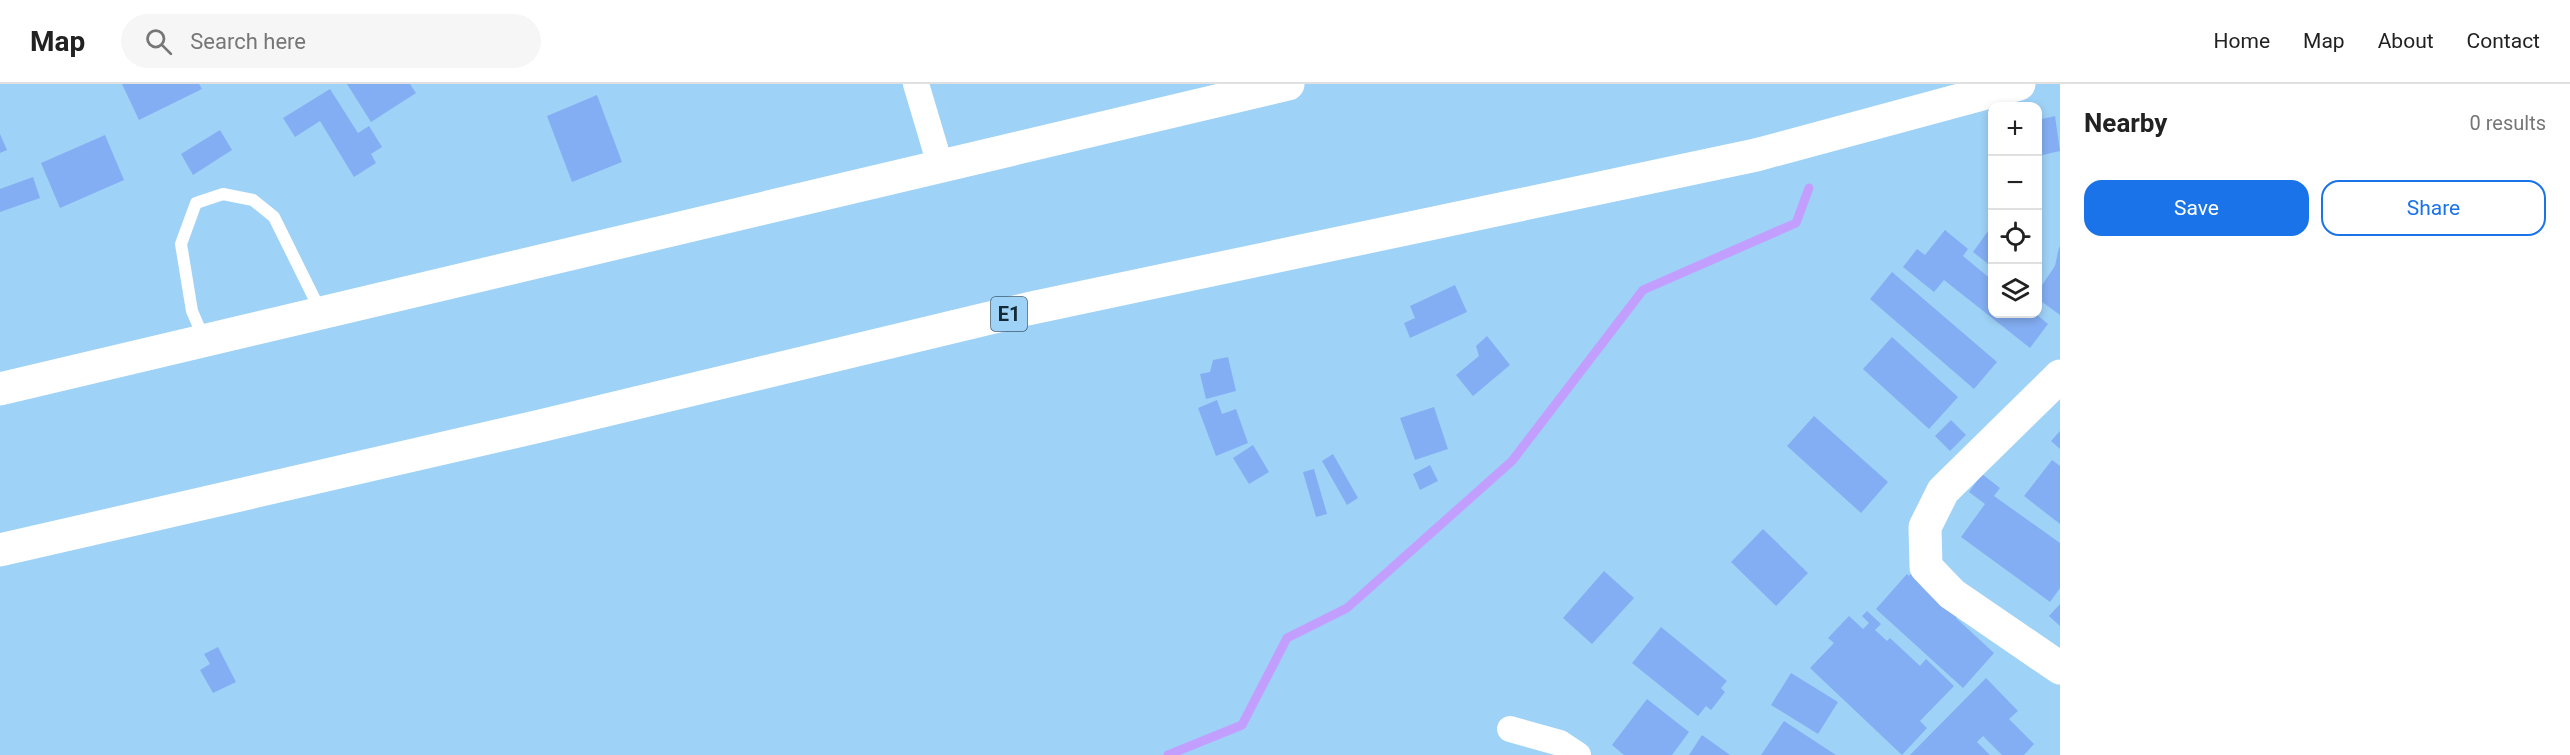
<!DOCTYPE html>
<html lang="en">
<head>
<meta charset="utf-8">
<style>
	body { margin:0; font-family:Roboto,sans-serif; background:#f6f6f6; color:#222 }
	.controls { position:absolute; right:18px; top:18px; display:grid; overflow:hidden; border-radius:12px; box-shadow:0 3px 9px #0003 }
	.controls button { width:54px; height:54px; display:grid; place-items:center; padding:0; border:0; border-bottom:2px solid #e0e0e0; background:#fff; color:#222; font:30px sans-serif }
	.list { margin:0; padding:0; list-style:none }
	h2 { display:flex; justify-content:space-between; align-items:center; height:78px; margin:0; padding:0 24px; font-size:26px }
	h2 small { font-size:20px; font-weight:400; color:#767676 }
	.actions { display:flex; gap:12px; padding:18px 24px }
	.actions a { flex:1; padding:14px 0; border:2px solid #1a73e8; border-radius:18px; text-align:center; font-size:21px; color:#1a73e8 }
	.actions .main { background:#1a73e8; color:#fff }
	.icon { flex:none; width:33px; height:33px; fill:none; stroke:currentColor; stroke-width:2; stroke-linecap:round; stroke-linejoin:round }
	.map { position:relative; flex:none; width:2060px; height:671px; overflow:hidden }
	header { display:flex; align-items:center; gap:36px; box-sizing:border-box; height:84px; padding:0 30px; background:#fff; border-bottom:2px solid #e0e0e0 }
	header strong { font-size:28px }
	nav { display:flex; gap:33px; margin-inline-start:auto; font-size:21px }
	.search { width:420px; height:54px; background:#f6f6f6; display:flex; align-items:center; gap:15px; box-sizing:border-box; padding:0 21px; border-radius:33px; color:#767676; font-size:22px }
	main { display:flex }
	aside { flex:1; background:#fff }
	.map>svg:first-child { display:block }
</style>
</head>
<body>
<header>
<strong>Map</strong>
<div class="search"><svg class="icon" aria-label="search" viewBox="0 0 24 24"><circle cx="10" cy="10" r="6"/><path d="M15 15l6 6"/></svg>Search here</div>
<nav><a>Home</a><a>Map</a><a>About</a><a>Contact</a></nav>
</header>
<main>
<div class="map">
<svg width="2060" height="671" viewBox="0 0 2060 671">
	<rect width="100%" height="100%" fill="#9fd2f7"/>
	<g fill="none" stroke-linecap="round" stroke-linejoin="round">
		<!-- stream -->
		<polyline stroke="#c29fff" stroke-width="9" points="1168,671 1242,641 1287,554 1347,524 1512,377 1643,206 1796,139 1809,104"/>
	</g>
	<!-- building -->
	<g fill="#84aef3">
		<polygon points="122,0 199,0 202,5 139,36"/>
		<polygon points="347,0 410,0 416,9 371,38"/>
		<polygon points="330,5 358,49 369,42 382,63 371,70 376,79 354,93 320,37 295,53 283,34"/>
		<polygon points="597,11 622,78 572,98 547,32"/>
		<polygon points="2055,32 2060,67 2038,72 2038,36"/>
		<polygon points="220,46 232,66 193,91 181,70"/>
		<polygon points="0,50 7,66 0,69"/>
		<polygon points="105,51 124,96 60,124 41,79"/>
		<polygon points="33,93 40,114 0,128 0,105"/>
		<polygon points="1991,143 1992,145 1992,183 1973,168"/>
		<polygon points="1945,146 1968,165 1963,172 1992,196 1992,230 2036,230 2048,240 2030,264 1944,196 1934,208 1903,183 1917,165 1925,171"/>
		<polygon points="2059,163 2060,163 2060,231 2038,215 2038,207 2055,182"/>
		<polygon points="1892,188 1997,278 1974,305 1870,215"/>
		<polygon points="1455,201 1467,228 1410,254 1404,239 1415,234 1410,222"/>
		<polygon points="1487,252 1510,281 1473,312 1456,291 1479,272 1476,262"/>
		<polygon points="1892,253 1958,313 1929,345 1863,285"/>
		<polygon points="1228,273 1236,307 1206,315 1200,290 1210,288 1213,276"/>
		<polygon points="1217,316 1222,330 1236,325 1248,359 1216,372 1198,324"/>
		<polygon points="1434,323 1448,365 1415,376 1400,334"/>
		<polygon points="1814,332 1888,398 1861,429 1787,362"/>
		<polygon points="1951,336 1966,351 1950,367 1935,352"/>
		<polygon points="2060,347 2060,365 2051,357"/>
		<polygon points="1253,361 1269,388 1249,400 1233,374"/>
		<polygon points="1333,370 1358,414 1347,421 1322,377"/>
		<polygon points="2052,376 2060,382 2060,440 2024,412"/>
		<polygon points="1430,381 1438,397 1420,406 1413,390"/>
		<polygon points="1314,385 1327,430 1316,433 1303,388"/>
		<polygon points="1982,390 2000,404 1994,412 2060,459 2060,504 2050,518 1961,453 1985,420 1969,408"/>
		<polygon points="1763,445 1808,489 1776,522 1731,478"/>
		<polygon points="1918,482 1931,493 1922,503 1941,521 1967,523 1956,534 1994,569 1963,604 1876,525 1907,490 1909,492"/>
		<polygon points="1604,487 1634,514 1592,560 1563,534"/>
		<polygon points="2060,520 2060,542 2049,532"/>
		<polygon points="1867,527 1881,540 1875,546 1887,557 1890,554 1920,582 1926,575 1954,602 1920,637 1927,644 1902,671 1810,584 1834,559 1828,554 1849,532 1863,545 1869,539 1862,532"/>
		<polygon points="1661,543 1727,597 1721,604 1725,608 1711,626 1706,622 1698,632 1632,579"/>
		<polygon points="218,563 236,598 213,609 200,586 210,580 204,570"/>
		<polygon points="1791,589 1838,618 1818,650 1771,621"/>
		<polygon points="1986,594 2018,627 2009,635 2034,660 2024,671 2002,671 1983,652 1977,658 1990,671 1910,671"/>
		<polygon points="1647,615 1689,648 1672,671 1624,671 1612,661"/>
		<polygon points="1784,637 1836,671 1761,671"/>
		<polygon points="1702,651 1730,671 1689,671"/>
	</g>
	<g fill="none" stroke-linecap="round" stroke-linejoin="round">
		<!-- lane -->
		<polyline stroke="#fff" stroke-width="12" points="204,255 192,227 181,160 196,119 223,110 253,116 274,133 321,228"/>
		<!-- street -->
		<g stroke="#fff" stroke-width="26">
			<polyline points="916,0 941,84"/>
			<polyline points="1510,645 1560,659 1578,671"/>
		</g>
		<!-- secondary -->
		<polyline stroke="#fff" stroke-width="33" points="2060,292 1943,407 1925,443 1926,483 1952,510 2060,584"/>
		<!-- highway -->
		<g stroke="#fff" stroke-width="33">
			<polyline points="0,305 1288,0"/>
			<polyline points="0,466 540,342 1027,225 1756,71 2019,0"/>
		</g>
	</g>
	<g text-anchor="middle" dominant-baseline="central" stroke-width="6" stroke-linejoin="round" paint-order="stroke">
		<!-- shield labels -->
		<rect fill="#9fd2f7" stroke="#3e5c71" stroke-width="1.5" x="991" y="213" width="36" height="34" rx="4.5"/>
		<g font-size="20" font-weight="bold" fill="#152937">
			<text x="1009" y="230">E1</text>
		</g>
	</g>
</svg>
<div class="controls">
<button>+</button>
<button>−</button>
<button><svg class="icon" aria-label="locate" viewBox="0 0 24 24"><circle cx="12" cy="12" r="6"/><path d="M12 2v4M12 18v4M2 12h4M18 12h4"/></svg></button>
<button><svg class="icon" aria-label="layers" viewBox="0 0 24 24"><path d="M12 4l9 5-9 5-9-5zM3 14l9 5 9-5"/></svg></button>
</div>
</div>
<aside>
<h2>Nearby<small>0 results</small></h2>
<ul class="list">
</ul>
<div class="actions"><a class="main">Save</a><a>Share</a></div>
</aside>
</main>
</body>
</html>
